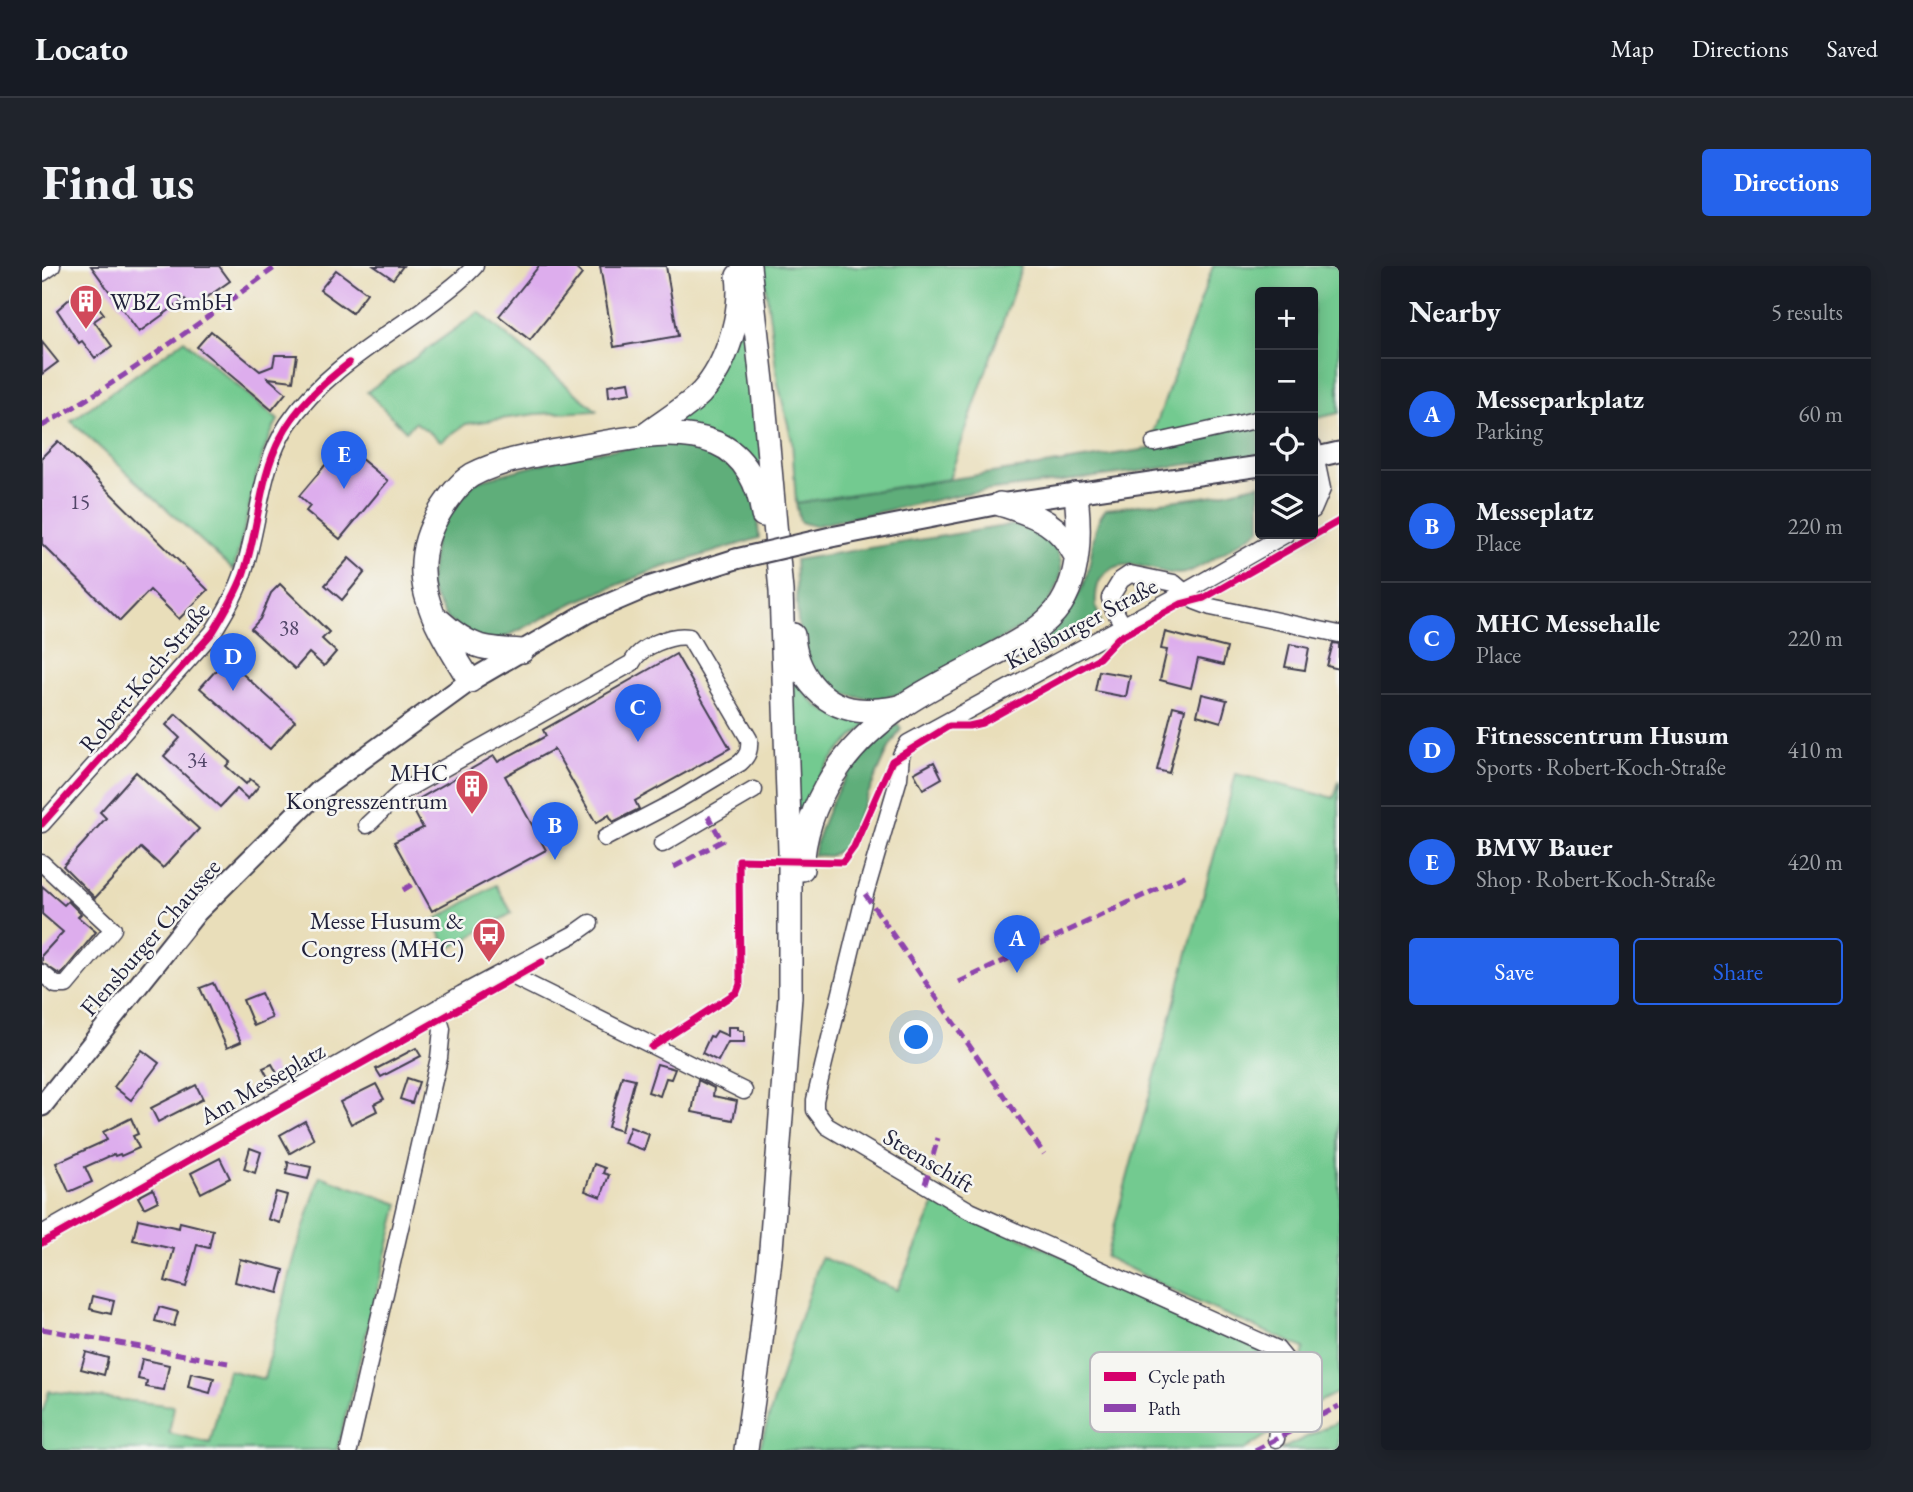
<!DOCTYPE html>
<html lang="en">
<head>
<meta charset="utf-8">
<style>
	body { margin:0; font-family:"EB Garamond",serif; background:#20242c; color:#f1f3f6 }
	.controls { position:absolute; right:21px; top:21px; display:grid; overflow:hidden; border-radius:7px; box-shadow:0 4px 18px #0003 }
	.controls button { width:63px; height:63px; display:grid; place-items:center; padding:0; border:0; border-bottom:2px solid #363941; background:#171b24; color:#f1f3f6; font:35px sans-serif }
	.you { position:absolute; left:875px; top:772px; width:24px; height:24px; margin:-18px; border:5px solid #fff; border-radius:50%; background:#1a73e8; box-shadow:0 0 0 10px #1a73e833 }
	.badge { display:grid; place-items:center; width:46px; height:46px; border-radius:50%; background:#2563eb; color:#fff; font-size:23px; font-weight:700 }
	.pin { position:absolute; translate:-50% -58px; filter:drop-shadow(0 2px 4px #0008) }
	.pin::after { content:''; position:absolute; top:37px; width:24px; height:21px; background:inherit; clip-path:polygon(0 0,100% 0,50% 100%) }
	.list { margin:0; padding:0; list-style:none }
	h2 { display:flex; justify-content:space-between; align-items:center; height:91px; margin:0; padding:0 28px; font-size:30px }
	h2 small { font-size:23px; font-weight:400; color:#9ea1a6 }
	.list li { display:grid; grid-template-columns:46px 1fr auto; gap:21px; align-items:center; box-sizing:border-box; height:112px; padding:0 28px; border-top:2px solid #363941 }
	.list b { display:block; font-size:26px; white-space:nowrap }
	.list p { margin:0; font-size:23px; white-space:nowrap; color:#9ea1a6 }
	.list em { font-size:23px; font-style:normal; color:#9ea1a6 }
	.actions { display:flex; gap:14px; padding:21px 28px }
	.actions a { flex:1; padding:16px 0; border:2px solid #2563eb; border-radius:7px; text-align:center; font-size:24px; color:#2563eb }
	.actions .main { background:#2563eb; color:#fff }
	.icon { flex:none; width:38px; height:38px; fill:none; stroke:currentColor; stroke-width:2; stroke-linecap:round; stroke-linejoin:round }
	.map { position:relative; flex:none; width:1297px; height:1184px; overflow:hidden; border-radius:7px }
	header { display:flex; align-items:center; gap:42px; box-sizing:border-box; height:98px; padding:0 35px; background:#171b24; border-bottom:2px solid #363941 }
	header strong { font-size:33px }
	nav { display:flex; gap:38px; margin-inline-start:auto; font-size:24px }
	.intro { display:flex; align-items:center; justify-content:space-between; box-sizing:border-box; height:168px; padding:0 42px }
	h1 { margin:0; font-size:49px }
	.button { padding:18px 32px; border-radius:7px; background:#2563eb; color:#fff; font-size:24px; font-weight:700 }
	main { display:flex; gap:42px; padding:0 42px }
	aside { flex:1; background:#171b24; border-radius:7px; box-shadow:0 4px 18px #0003 }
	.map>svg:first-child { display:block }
</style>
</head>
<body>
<header>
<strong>Locato</strong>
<nav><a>Map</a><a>Directions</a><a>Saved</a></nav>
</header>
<div class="intro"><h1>Find us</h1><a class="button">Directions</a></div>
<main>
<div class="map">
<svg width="1297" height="1184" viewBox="0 0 1297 1184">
	<rect width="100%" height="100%" fill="#f6f6f2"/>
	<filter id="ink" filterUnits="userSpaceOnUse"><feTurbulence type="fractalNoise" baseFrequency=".0143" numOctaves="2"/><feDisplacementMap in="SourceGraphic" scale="14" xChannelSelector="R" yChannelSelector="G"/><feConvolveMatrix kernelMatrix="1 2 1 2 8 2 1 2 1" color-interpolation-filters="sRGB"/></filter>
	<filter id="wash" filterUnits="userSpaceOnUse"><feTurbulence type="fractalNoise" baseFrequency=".00686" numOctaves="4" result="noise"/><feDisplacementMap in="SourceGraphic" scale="28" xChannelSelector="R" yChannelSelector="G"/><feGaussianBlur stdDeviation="1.57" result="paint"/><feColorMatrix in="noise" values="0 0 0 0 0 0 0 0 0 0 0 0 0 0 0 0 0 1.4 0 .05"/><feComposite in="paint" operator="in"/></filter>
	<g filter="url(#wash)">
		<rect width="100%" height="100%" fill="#e9deba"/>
		<!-- green -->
		<g fill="#73ca90" stroke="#4a7666" stroke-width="2">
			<polygon points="721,0 980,0 907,213 754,237 750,175 736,117"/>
			<polygon points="1171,0 1297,0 1297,147 1271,153 1271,26 1218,26 1218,149 1109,173"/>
			<polygon points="703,29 724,229 612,167 662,129"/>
			<polygon points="437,46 555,145 494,148 424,158 399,175 373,156 364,165 325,126"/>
			<path d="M142,74L236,154C210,199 208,255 191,304L29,155Z"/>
			<path d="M751,407C770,445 788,451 829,455C787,490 769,515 755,569Z"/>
			<polygon points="1194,508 1292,532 1297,515 1297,1126 1254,1147 1251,1137 1262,1082 1157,1037 1064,991"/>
			<polygon points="454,619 470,647 407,683 391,655"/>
			<polygon points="278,910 357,938 295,1184 0,1184 0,1148 7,1125 132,1140 127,1167 168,1177 186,1104 222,1113 253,989"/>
			<polygon points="895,933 1231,1087 1239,1097 1228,1167 1202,1184 717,1184 746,1088 779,991 855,1024"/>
			<polygon points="1297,1155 1297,1184 1238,1184"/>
		</g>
		<!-- forest -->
		<g fill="#5eae7a" stroke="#40685a" stroke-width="2">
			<polygon points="1218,157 1218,188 1100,205 921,228 772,260 758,256 754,237 1106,183"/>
			<polygon points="645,175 696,197 714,233 717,272 616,303 533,336 456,375 430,372 406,354 387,322 394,263 434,215 542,187"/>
			<path d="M1218,218V263C1205,272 1156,304 1143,307C1116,312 1090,287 1065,306C1060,311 1058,313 1056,319C1052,332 1053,343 1059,356L1005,384L1004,372C1021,355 1037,335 1044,312C1052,289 1048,261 1064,243L1167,230Z"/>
			<path d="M969,259C1001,262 1029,283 1016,319C1002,357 960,372 927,390C906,402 879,421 857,428C820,440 778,427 763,389C753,364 755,322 753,294Z"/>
			<path d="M856,458L859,463L847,482L801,583L787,590L771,589C785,533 809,492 856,458Z"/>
		</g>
		<g id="blocks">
			<!-- building -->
			<g fill="#ddaded">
				<polygon points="49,0 177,0 188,15 150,42 143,33 97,66"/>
				<polygon points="332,0 361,0 351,13"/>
				<polygon points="497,0 531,0 540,8 488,74 457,50"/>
				<polygon points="558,0 624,0 636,70 572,81"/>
				<polygon points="294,4 325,27 310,47 278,24"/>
				<polygon points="41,21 62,48 52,55 70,80 53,92 40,75 37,77 15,44"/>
				<polygon points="169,65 218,105 231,100 233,89 255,89 251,115 226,112 244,127 230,144 155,81"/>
				<polygon points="0,76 16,96 0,108"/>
				<polygon points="587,116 589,127 567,131 566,119"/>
				<polygon points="16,175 166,324 137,353 108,324 78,355 0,278 0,191"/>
				<polygon points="301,178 346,215 298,273 264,245 268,240 257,230"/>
				<polygon points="307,292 323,306 300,334 283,319"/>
				<polygon points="238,318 287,366 280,373 294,386 282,400 267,387 253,403 209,363 218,353 229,327"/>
				<polygon points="1123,366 1185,382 1181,399 1156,393 1149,422 1118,414 1125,384 1119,383"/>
				<polygon points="1291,377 1297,378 1297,403 1285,400"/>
				<polygon points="1248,378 1267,382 1263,404 1243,401"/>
				<polygon points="634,388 688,482 593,535 597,543 571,556 567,549 554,557 512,483 463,510 504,584 390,645 352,576 381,562 368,538 452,490 456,496 504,470 501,464"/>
				<polygon points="184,393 253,455 228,483 158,422"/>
				<polygon points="1057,405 1088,410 1084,431 1053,425"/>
				<polygon points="1160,428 1185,434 1179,456 1155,449"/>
				<polygon points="1131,440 1143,443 1127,507 1115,504"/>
				<polygon points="134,448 188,496 184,500 204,518 208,513 217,520 206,533 195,523 178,541 122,490 138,472 124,459"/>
				<polygon points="892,496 900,512 881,523 872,507"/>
				<polygon points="94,506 157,563 121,602 99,582 53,632 21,600 64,552 58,546"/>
				<polygon points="0,620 22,639 26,635 39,648 36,651 54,666 19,709 0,697 0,689 21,666 0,648"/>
				<polygon points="171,717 199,776 185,782 158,722"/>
				<polygon points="219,727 230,752 212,760 201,734"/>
				<polygon points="686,761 696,761 696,764 702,765 702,776 686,776 676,795 660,787 668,770 671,771 675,765 686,770"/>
				<polygon points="374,782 379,790 339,811 334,803"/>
				<polygon points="100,784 117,797 89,834 72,821"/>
				<polygon points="230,798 236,809 227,813 221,802"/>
				<polygon points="615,798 633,803 629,813 624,812 618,830 606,826"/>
				<polygon points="580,810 593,813 579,865 566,861"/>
				<polygon points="365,812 377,816 370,837 358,833"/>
				<polygon points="656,814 672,822 671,830 695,835 691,854 650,846"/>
				<polygon points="334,818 342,833 332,838 335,845 309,858 298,836"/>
				<polygon points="154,819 161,833 116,856 109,842"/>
				<polygon points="89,852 96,868 91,870 97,882 79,890 78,888 73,890 72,888 43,901 50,916 27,926 14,897 65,874 61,866"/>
				<polygon points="263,855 272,873 248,887 238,869"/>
				<polygon points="588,861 607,868 602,884 582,877"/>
				<polygon points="208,882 219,886 213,907 202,903"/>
				<polygon points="178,892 188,912 159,927 149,907"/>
				<polygon points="245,896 269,901 266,913 244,908 246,899"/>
				<polygon points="552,898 563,902 561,907 567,909 559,931 543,925"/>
				<polygon points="111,923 116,935 102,942 96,931"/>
				<polygon points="234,926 245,929 238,957 226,953"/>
				<polygon points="96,953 137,962 138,956 171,964 167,982 155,979 144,1021 123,1015 132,983 91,974"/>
				<polygon points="198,993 242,1004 236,1027 193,1016"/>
				<polygon points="51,1030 72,1035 69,1048 48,1043"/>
				<polygon points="117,1041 136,1046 132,1060 113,1055"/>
				<polygon points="44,1086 66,1092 62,1109 39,1103"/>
				<polygon points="100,1093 127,1099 122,1124 104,1121 105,1115 96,1113"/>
				<polygon points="149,1107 172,1112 168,1127 146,1121"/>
			</g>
		</g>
	</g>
	<g filter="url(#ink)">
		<use href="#blocks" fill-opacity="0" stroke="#403e4e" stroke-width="2"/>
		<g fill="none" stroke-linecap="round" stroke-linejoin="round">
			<defs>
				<g id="minor">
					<polyline points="0,7 10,0"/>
					<polyline points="1112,177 1218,153"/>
					<polyline points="1271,180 1280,223 1271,244"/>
					<polyline points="1081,359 1071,342 1068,332 1079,314 1088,308 1132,317 1153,335 1169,341 1297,368"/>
					<path d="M0,558L171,366C182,348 193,330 200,310C218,259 216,204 246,158C279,109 333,77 380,44C398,30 417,18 433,0"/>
					<path d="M325,559C338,548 347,535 361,525L590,397C597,381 629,368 647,371L707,473C708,484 706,490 698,497L636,534L563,572"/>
					<polyline points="620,578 712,524"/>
					<polyline points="0,597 71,663 24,719 14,719 0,707"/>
					<polyline points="462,706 702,825"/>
					<polyline points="0,968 420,728 534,667 548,657"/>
					<polyline points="1234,1173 1244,1094 1235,1083 928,945 785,860 773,844 773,834 823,628 857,512 859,489 866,477 1141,327 1244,268"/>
					<polyline points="307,1184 397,792 400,763 394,744"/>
				</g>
				<g id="major">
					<polyline points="1271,192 1297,186"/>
					<polyline points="789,271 958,238 1218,200"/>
					<polyline points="0,840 155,646 278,524 428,415 545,347 606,321 694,293"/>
				</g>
				<g id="highway">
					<path d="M602,170C620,156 643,143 659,127C685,99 701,47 696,10"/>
					<path d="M958,238C994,250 1015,255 1034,290"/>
					<path d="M398,355C428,382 441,383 480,385"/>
					<path d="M751,369C753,405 777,439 815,444C829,446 845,443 859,441"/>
					<path d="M428,415C394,359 358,308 399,244C407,232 417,217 430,209C462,192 508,187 543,180C582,173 636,161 674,177C703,189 717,219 721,249"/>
					<path d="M760,603C763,535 804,479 859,441C886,422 918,408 947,391C973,377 1002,363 1019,338C1039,307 1038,263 1034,228"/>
					<polyline points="704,1184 718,1084 729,983 748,731 748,585 739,325 721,124 707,0"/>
				</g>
			</defs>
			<!-- minor casing -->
			<use href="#minor" stroke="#403e4e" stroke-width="19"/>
			<!-- major casing -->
			<use href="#major" stroke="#403e4e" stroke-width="23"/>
			<!-- highway casing -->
			<use href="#highway" stroke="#403e4e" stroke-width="26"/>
			<!-- minor -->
			<use href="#minor" stroke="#fff" stroke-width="16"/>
			<!-- major -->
			<use href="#major" stroke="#fff" stroke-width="19"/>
			<!-- highway -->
			<use href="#highway" stroke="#fff" stroke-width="23"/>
			<defs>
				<polyline id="major-bridge" points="694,293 789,271"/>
			</defs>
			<!-- major-bridge casing -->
			<use href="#major-bridge" stroke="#403e4e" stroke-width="23" stroke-linecap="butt"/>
			<!-- major-bridge -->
			<use href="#major-bridge" stroke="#fff" stroke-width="19"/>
			<!-- quiet -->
			<g stroke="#8e44ad" stroke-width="5" stroke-dasharray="10 5" stroke-linecap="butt">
				<path d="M0,160C82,113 159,56 235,0"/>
				<polyline points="632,601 680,575 666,550"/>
				<polyline points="361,624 374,616"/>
				<polyline points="823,628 1002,888"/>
				<polyline points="917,716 1147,608"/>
				<polyline points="883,918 896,872"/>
				<polyline points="0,1063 186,1097"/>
				<polyline points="1213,1184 1297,1140"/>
			</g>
			<defs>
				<g id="cycleway">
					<path d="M0,558L171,366C182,348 193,330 201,309C217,264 216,214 239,171C254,141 281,117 307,97"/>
					<polyline points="610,781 695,726 698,718 697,594 801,596 812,581 850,495 907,460 927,460 940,457 1057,392 1076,372 1139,338 1162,332 1297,255"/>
					<polyline points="0,977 500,696"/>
				</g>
			</defs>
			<!-- cycleway casing -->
			<use href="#cycleway" stroke="#f6f6f2" stroke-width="11"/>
			<!-- cycleway -->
			<use href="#cycleway" stroke="#d6006c" stroke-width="7"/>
		</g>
	</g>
	<!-- icons -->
	<defs>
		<symbol id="building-pin" viewBox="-11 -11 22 30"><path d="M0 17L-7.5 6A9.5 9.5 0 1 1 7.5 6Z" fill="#d1495b" stroke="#f6f6f2"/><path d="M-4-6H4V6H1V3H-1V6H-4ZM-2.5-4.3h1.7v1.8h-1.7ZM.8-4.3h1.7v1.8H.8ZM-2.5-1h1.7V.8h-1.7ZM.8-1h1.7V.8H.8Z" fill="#fff"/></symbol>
		<symbol id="bus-pin" viewBox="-11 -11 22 30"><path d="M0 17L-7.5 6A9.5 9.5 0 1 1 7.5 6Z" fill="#d1495b" stroke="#f6f6f2"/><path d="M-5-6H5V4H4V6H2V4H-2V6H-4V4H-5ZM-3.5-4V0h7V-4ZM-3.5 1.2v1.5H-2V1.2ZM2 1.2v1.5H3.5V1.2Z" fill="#fff"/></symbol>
	</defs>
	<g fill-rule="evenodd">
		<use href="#building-pin" x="25" y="16" width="38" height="52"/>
		<use href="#building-pin" x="411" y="501" width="38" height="52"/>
		<use href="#bus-pin" x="428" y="649" width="38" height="52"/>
	</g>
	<g text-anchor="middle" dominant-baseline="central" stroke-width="5" stroke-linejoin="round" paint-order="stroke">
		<!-- number labels -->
		<g font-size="21" fill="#514568">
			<text x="38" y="235">15</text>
			<text x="247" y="361">38</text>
			<text x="155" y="493">34</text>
		</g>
		<!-- poi labels -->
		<g font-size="24" fill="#22223b" stroke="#f6f6f2" text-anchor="end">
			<text x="68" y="35" text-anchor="start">WBZ GmbH</text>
			<text x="406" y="506">MHC<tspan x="406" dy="28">Kongresszentrum</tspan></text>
			<text x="422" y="654">Messe Husum &amp;<tspan x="422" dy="28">Congress (MHC)</tspan></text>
		</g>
		<!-- street labels -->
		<g font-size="24" fill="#22223b" stroke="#f6f6f2">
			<text transform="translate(1039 357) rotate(-28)">Kielsburger Straße</text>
			<text transform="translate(102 411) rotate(-50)">Robert-Koch-Straße</text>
			<text transform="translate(108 671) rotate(-49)">Flensburger Chaussee</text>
			<text transform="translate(220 817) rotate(-30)">Am Messeplatz</text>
			<text transform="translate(887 894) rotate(31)">Steenschift</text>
		</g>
	</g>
	<!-- legend -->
	<rect x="1048" y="1086" width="232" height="80" rx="10" fill="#f6f6f2" stroke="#b6b6bb" stroke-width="2"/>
	<rect x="1062" y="1106" width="32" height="9" fill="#d6006c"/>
	<rect x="1062" y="1138" width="32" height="8" fill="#8e44ad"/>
	<g font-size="19" fill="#22223b">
		<text x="1106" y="1117">Cycle path</text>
		<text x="1106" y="1149">Path</text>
	</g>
</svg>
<div class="controls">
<button>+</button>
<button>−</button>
<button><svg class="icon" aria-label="locate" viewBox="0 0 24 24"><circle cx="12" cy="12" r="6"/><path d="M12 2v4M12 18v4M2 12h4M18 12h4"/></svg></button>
<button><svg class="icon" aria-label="layers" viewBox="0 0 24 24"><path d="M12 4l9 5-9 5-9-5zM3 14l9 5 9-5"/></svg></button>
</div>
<div class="you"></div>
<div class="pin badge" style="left:975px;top:707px">A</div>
<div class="pin badge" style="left:513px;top:594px">B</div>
<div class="pin badge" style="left:596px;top:476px">C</div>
<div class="pin badge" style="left:191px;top:425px">D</div>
<div class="pin badge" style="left:302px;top:223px">E</div>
</div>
<aside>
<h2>Nearby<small>5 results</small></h2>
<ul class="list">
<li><span class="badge">A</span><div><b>Messeparkplatz</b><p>Parking</p></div><em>60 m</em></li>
<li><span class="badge">B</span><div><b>Messeplatz</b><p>Place</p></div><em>220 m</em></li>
<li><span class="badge">C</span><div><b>MHC Messehalle</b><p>Place</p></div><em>220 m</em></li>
<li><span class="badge">D</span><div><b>Fitnesscentrum Husum</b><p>Sports · Robert-Koch-Straße</p></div><em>410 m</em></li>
<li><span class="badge">E</span><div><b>BMW Bauer</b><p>Shop · Robert-Koch-Straße</p></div><em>420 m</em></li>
</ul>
<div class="actions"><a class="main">Save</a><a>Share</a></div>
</aside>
</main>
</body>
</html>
